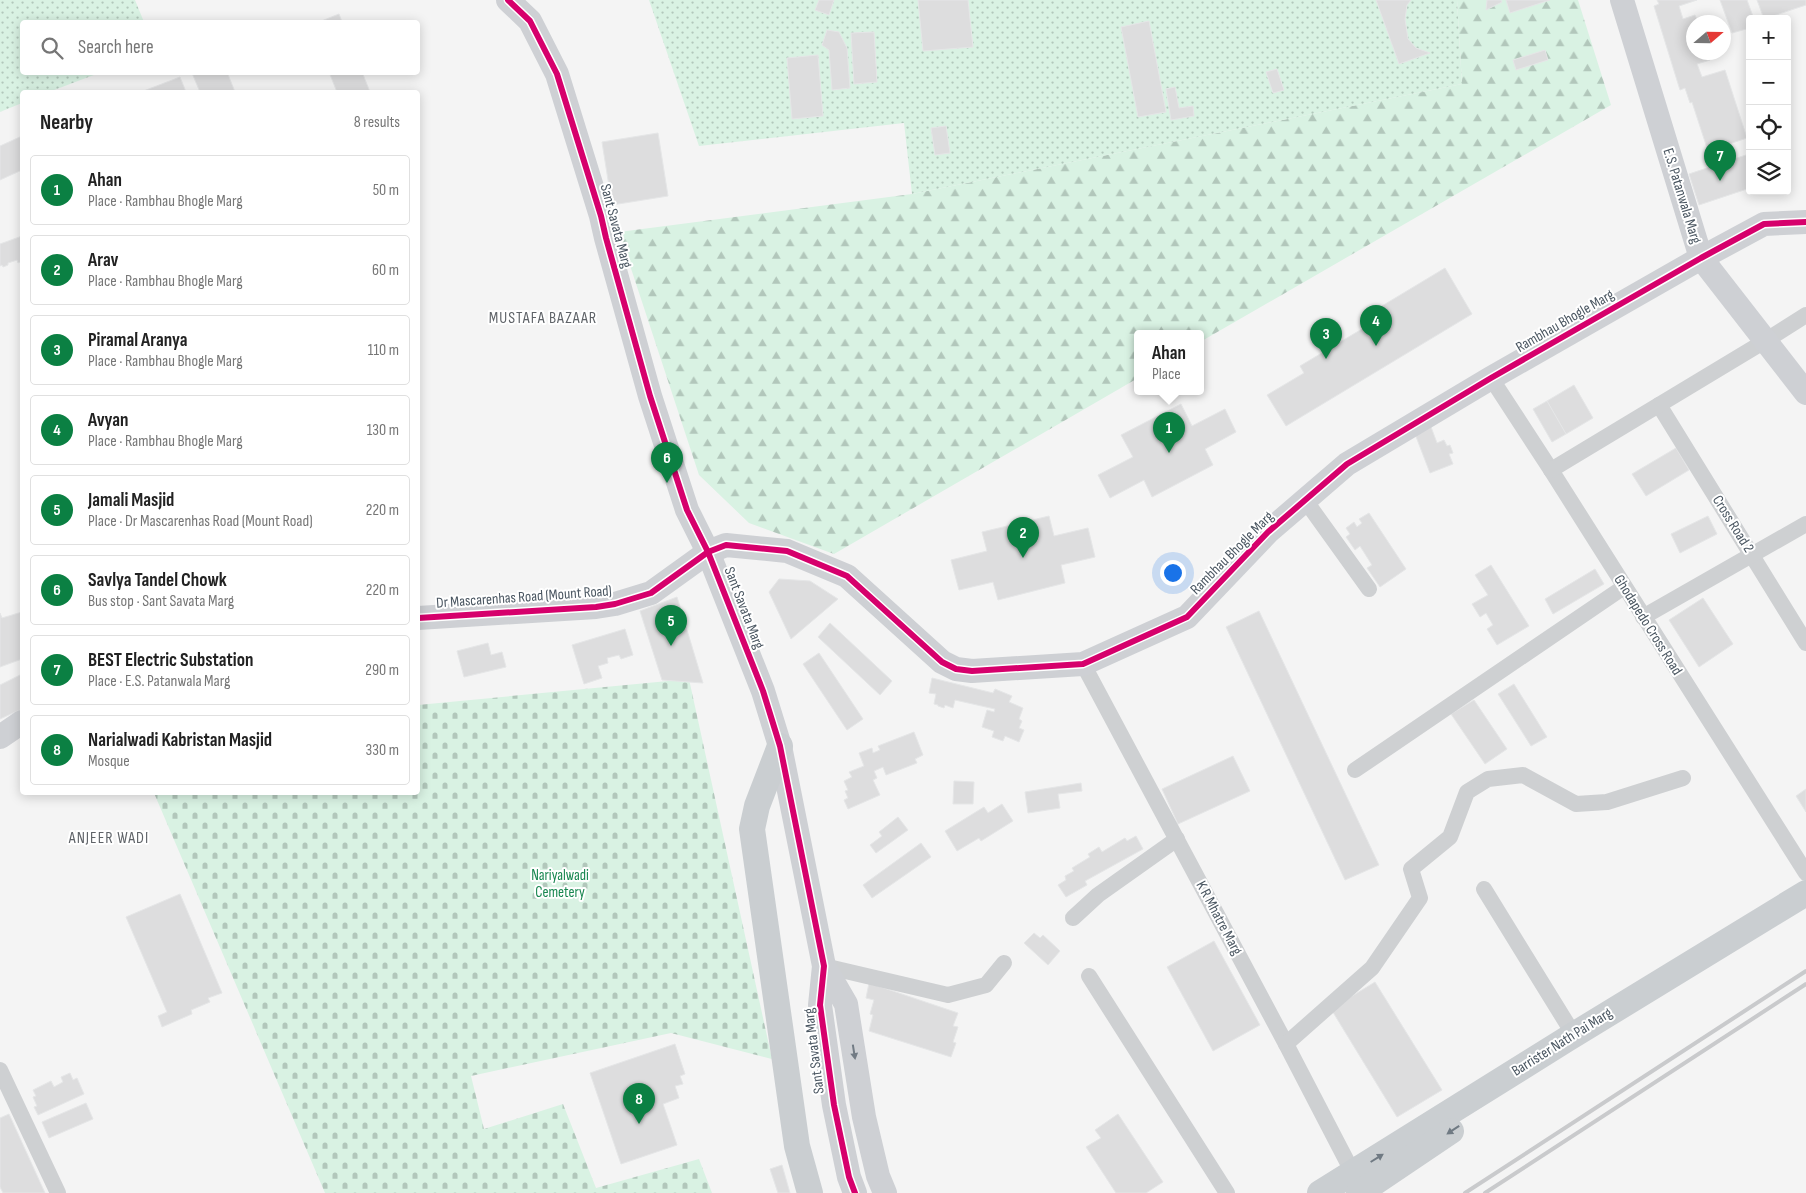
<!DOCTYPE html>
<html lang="en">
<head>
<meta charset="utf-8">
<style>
	body { margin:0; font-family:"Sofia Sans Condensed",sans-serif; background:#f6f6f6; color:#222 }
	.controls { position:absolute; right:15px; top:15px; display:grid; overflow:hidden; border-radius:5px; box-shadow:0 2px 12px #0003 }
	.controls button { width:45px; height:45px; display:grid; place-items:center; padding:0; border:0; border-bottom:1px solid #e0e0e0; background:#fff; color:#222; font:25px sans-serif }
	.compass { position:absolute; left:1686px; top:15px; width:45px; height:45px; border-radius:50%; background:#fff; box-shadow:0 2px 12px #0003; rotate:70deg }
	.you { position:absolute; left:1172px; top:572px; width:18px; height:18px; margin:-12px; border:4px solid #fff; border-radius:50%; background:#1a73e8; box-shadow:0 0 0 8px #1a73e833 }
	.badge { display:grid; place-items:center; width:32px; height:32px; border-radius:50%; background:#0b8043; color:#fff; font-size:16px; font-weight:700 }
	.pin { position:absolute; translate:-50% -41px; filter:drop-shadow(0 1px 2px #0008) }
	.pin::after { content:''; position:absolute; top:26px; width:18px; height:15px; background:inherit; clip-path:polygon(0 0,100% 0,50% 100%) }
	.popup { position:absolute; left:1134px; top:330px; width:70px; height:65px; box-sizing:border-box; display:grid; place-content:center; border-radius:5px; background:#fff; filter:drop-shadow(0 1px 4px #0005); font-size:16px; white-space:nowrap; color:#767676 }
	.popup b { font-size:19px; color:#222 }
	.popup::after { content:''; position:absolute; left:50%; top:100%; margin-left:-10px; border:10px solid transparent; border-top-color:#fff }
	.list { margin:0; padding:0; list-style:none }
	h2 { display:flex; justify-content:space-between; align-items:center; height:65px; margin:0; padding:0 20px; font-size:21px }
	h2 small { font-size:16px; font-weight:400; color:#767676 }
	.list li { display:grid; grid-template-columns:32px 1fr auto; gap:15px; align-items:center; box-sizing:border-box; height:70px; margin:0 10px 10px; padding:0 10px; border:1px solid #e0e0e0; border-radius:5px }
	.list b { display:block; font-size:19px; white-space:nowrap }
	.list p { margin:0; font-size:16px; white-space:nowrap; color:#767676 }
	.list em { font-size:16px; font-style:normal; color:#767676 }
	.icon { flex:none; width:28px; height:28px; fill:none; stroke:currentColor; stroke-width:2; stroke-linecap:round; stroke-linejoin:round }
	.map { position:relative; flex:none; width:1806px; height:1193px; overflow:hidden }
	.search { position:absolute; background:#fff; box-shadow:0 2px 12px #0003; left:20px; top:20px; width:400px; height:55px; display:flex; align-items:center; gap:12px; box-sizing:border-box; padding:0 18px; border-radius:5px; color:#767676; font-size:19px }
	.panel { position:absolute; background:#fff; box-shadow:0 2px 12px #0003; left:20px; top:90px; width:400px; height:705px; border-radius:5px }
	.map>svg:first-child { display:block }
</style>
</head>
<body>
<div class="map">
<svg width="1806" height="1193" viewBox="0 0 1806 1193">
	<defs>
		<pattern id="forest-firs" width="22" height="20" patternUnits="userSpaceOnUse" patternTransform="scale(1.25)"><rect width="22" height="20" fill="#d9f2e3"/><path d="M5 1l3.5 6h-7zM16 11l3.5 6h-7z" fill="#b2c7bb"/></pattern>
		<pattern id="cemetery-stones" width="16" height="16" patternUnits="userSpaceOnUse" patternTransform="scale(1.25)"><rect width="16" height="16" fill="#d9f2e3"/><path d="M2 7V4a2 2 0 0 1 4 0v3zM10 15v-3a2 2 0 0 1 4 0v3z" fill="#b2c7bb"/></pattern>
		<pattern id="park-dots" width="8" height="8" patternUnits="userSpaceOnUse" patternTransform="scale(1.25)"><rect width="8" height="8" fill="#d9f2e3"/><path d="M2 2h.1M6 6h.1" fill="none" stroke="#b2c7bb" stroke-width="1.8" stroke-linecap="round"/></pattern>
	</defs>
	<rect width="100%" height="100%" fill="#f4f4f4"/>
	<!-- forest -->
	<polygon fill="url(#forest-firs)" points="1457,0 1578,0 1611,105 1200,342 1200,334 1138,334 1138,378 834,554 749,523 699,475 619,232 912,194 1462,84"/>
	<!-- cemetery -->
	<polygon fill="url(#cemetery-stones)" points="689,679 772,1059 671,1033 471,1076 484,1129 563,1104 596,1188 699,1159 712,1193 325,1193 154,793 418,792 418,705"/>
	<!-- park -->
	<g fill="url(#park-dots)">
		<polygon points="0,0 135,0 144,22 22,22 22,72 99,73 49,92 22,92 22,103 0,112"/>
		<polygon points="649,0 1457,0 1462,84 912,194 904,123 699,146"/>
	</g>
	<!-- building -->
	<g fill="#ddddde" stroke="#e5e6e7">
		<polygon points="819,0 834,0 829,15 815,10"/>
		<polygon points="918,0 968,0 973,47 923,51"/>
		<polygon points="1376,0 1411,0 1407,5 1405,19 1408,39 1416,48 1430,53 1399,64"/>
		<polygon points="1487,0 1501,0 1502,2 1486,10"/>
		<polygon points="1506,0 1550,0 1510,13"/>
		<polygon points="1657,0 1697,0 1679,6 1683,19 1695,15 1698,22 1694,22 1694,52 1707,52 1710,60 1697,64 1702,77 1725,70 1747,138 1708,151 1692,102 1690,103 1685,88 1680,90 1654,6 1659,4"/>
		<polygon points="1720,0 1747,0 1754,19 1750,19 1750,28 1732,33"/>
		<polygon points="1757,0 1806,0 1806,5 1764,19"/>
		<polygon points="339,14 342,22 319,22"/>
		<polygon points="1149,21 1166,112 1138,117 1121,27"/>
		<polygon points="827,30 839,32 847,48 850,88 832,90 829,50 822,45"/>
		<polygon points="874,32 877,82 854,84 851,33"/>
		<polygon points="1545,50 1548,60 1516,70 1513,60"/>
		<polygon points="818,55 823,116 792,119 787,58"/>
		<polygon points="1277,69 1284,90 1273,93 1266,72"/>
		<polygon points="227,72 235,92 200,92 192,73"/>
		<polygon points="329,72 362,72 370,92 337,92"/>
		<polygon points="180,77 186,92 141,92"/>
		<polygon points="1175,87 1179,108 1193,106 1194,116 1171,120 1166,89"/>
		<polygon points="946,126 950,153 935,155 931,128"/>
		<polygon points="658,133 668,196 612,205 602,142"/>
		<polygon points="22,136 22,170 0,180 0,146"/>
		<polygon points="1746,155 1750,167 1750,188 1699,205 1689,174"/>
		<polygon points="22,236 22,261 18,263 17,260 8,263 8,265 3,267 2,265 0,266 0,244"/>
		<polygon points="1445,268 1472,314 1286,426 1267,395 1304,373 1300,366 1367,326 1362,318"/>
		<polygon points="1574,385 1593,418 1566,434 1547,401"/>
		<polygon points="1547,401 1566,434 1552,442 1533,409"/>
		<polygon points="1181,404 1192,426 1225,409 1236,432 1205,449 1213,465 1152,497 1144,480 1110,498 1098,475 1133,457 1121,435"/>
		<polygon points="1431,427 1437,443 1444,440 1447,446 1450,445 1453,453 1449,454 1453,464 1430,473 1415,434"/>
		<polygon points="1676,448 1689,470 1646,496 1632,474"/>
		<polygon points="1369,513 1406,569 1380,587 1367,568 1372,565 1360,546 1355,550 1346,537 1350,534 1346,528 1354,522 1357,527 1362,523 1359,519"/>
		<polygon points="1049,516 1054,536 1088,528 1095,557 1061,565 1065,583 998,600 993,582 959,590 951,560 987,551 982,532"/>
		<polygon points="1708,516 1717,534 1680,553 1671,534"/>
		<polygon points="1491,565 1529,626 1497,645 1487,629 1493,625 1486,613 1480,617 1472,604 1488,595 1475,575"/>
		<polygon points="1595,569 1604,584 1553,614 1545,599"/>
		<polygon points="779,579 810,581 838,599 791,639 769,592"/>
		<polygon points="677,597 703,683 662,680 640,611"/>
		<polygon points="1703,598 1733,644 1699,667 1669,620"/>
		<polygon points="1259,611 1379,865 1345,880 1226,627"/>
		<polygon points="22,612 22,659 0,667 0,613 2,618"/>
		<polygon points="830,623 892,681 880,695 818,637"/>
		<polygon points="625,629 633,655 621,659 619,655 607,658 608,663 598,666 602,678 584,684 572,645"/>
		<polygon points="488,643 491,655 502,652 506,667 464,677 457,651"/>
		<polygon points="819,653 863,719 847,730 803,664"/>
		<polygon points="22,674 22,709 0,719 0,685"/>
		<polygon points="932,678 993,693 995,689 1012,696 1009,702 1023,708 1019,719 1022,721 1019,728 1024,730 1019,742 1005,736 1003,741 992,737 994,731 982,727 987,710 994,712 995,709 955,700 953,708 945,705 944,708 938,706 938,705 934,704 936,694 929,693"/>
		<polygon points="1514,684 1547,737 1531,746 1498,694"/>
		<polygon points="1474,700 1507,749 1485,764 1451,714"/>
		<polygon points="914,732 923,755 915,759 917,763 886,775 883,767 874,771 877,778 873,780 880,795 848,809 844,800 848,798 845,791 848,790 844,781 852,777 849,772 864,766 859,753 872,748 873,753 880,750 878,746"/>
		<polygon points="1233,756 1250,791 1178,824 1162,789"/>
		<polygon points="954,781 974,782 973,804 953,804"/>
		<polygon points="1081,783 1082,791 1058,794 1060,808 1028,813 1025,792"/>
		<polygon points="1806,789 1806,812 1796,796"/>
		<polygon points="1002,804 1013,821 981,841 979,838 957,851 945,831 984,807 988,813"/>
		<polygon points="898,817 908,830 876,853 870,845 882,836 879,832"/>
		<polygon points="1136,836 1143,849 1085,881 1087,885 1066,897 1058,885 1066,880 1065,876 1074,871 1072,868 1090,857 1088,854 1099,847 1102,852 1125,838 1127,841"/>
		<polygon points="921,843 931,857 872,898 863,885"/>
		<polygon points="180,894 222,993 208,998 210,1002 191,1010 192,1014 162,1027 158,1016 167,1012 126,917"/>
		<polygon points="1034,933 1040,938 1043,935 1060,951 1048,965 1024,943"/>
		<polygon points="1214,941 1260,1025 1213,1051 1167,967"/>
		<polygon points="1375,982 1442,1090 1397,1117 1331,1009"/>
		<polygon points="869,983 958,1013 953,1026 958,1027 953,1042 956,1043 951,1057 869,1031 873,1015 870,1014 874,1000 866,998"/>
		<polygon points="675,1044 685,1074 680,1076 683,1084 675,1086 679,1098 663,1104 677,1145 621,1164 590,1073"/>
		<polygon points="70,1073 73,1080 77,1078 84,1094 38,1115 34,1107 37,1106 33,1097 36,1096 33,1090 51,1081 54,1087 63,1082 61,1077"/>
		<polygon points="86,1103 93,1119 49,1138 42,1122"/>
		<polygon points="9,1114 45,1193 3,1193 0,1187 0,1118"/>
		<polygon points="1118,1114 1163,1182 1146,1193 1116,1193 1086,1147 1101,1138 1095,1130"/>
		<polygon points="782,1165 790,1193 778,1193 770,1169"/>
	</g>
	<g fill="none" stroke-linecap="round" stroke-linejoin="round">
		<!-- street -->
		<g stroke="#ced0d2" stroke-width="16">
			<polyline points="1491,378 1551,470 1806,873"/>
			<polyline points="1659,405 1806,643"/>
			<polyline points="1551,470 1765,341 1806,315"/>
			<polyline points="1305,500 1369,589"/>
			<polyline points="1643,617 1806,524"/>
			<polyline points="1083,664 1286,1044 1353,1173"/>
			<polyline points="1355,770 1624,587"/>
			<polyline points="1484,889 1574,1035"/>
			<polyline points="1073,918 1098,895 1177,839"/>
			<polyline points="824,966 948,995 986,985 1004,963"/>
			<polyline points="1089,976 1227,1193"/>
			<polyline points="1286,1044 1372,968 1420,898 1411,869 1450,837 1467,792 1488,779 1523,775 1576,804 1607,802 1683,778"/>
			<polyline points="0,1070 58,1193"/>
		</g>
		<!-- secondary -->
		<g stroke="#ced0d4" stroke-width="24">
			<polyline points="508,0 530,21 557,74 601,216 606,238 650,396 687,510 708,552 763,691 780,746 824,966 820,1005 834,1105 849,1177 855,1193"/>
			<polyline points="1622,0 1701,258 1806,393"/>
			<polyline points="418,618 596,607 615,604 651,593 708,552 726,545 787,551 847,576 942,662 956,669 972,671 1083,664 1187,617 1268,532 1347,464 1491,378 1701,258 1764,224 1806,222"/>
			<polyline points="0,737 22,722"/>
			<polyline points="824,966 846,1004 864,1117 878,1176 885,1193"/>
		</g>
		<!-- primary -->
		<g stroke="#caced1" stroke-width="26">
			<polyline points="780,746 757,806 752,829 797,1146 810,1193"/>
			<polyline points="1320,1193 1567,1039 1806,893"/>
			<polyline points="1359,1193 1451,1131"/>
		</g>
		<!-- rail -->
		<g stroke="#c9cacc" stroke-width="4">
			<polyline points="1465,1193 1806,971"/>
			<polyline points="1485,1193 1806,984"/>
		</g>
		<defs>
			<g id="cycleway">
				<polyline points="508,0 530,21 557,74 601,216 606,238 650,396 687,510 708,552 763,691 780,746 824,966 820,1005 834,1105 849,1177 855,1193"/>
				<polyline points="418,618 596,607 615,604 651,593 708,552 726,545 787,551 847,576 942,662 956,669 972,671 1083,664 1187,617 1268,532 1347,464 1491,378 1701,258 1764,224 1806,222"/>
			</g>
		</defs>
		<!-- cycleway casing -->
		<use href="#cycleway" stroke="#fff" stroke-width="9"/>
		<!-- cycleway -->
		<use href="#cycleway" stroke="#d6006c" stroke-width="6"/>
	</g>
	<!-- one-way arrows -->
	<defs><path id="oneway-solid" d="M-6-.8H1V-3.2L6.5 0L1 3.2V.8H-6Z" transform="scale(1.25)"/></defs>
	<use fill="#727b84" href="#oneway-solid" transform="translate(854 1052) rotate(81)"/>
	<g fill="#707a83">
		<use href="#oneway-solid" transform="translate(1453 1130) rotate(146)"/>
		<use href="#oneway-solid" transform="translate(1377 1158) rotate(-32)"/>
	</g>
	<g text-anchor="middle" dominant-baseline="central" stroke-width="4" stroke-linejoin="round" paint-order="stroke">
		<!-- street labels -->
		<g font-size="15" fill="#4a5661" stroke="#fff">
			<text transform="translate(1682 196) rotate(73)">E.S. Patanwala Marg</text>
			<text transform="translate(616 226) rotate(75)">Sant Savata Marg</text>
			<text transform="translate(1565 321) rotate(-30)">Rambhau Bhogle Marg</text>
			<text transform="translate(1733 524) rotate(58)">Cross Road 2</text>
			<text transform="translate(1232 553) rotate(-45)">Rambhau Bhogle Marg</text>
			<text transform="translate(524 597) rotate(-4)">Dr Mascarenhas Road (Mount Road)</text>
			<text transform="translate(744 608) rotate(69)">Sant Savata Marg</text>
			<text transform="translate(1648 625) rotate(58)">Ghodapedo Cross Road</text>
			<text transform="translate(1219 918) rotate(62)">K R Mhatre Marg</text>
			<text transform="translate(1562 1042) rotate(-32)">Barrister Nath Pai Marg</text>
			<text transform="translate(814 1051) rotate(-97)">Sant Savata Marg</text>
		</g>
		<!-- park labels -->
		<g font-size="15" fill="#17864f" stroke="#fff">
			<text x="560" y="875">Nariyalwadi<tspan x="560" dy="17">Cemetery</tspan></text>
		</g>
		<!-- neighbourhood labels -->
		<g font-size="16" letter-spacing="1" fill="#5f6368" stroke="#fff">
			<text x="543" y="318">MUSTAFA BAZAAR</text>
			<text x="109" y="838">ANJEER WADI</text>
		</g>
	</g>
</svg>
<div class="controls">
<button>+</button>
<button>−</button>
<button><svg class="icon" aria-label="locate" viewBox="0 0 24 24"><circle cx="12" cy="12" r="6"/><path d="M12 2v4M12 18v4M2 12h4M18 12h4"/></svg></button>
<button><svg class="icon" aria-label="layers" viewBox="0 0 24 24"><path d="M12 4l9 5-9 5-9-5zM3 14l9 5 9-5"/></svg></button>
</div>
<svg class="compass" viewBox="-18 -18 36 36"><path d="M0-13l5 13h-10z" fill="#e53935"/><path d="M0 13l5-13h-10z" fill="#767676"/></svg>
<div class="you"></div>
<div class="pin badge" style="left:1169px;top:453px">1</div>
<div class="popup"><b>Ahan</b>Place</div>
<div class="pin badge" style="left:1023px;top:558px">2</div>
<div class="pin badge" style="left:1326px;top:359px">3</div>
<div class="pin badge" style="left:1376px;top:346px">4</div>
<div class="pin badge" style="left:671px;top:646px">5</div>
<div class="pin badge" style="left:667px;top:483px">6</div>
<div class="pin badge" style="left:1720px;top:181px">7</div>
<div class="pin badge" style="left:639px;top:1124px">8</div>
<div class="search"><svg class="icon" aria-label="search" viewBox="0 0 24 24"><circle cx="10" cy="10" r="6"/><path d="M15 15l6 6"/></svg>Search here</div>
<section class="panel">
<h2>Nearby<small>8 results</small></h2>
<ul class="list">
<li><span class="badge">1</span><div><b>Ahan</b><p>Place · Rambhau Bhogle Marg</p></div><em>50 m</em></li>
<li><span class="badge">2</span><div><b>Arav</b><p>Place · Rambhau Bhogle Marg</p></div><em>60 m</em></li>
<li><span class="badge">3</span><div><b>Piramal Aranya</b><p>Place · Rambhau Bhogle Marg</p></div><em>110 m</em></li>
<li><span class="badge">4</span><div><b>Avyan</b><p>Place · Rambhau Bhogle Marg</p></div><em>130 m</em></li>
<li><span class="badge">5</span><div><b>Jamali Masjid</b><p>Place · Dr Mascarenhas Road (Mount Road)</p></div><em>220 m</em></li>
<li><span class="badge">6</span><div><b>Savlya Tandel Chowk</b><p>Bus stop · Sant Savata Marg</p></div><em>220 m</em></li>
<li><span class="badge">7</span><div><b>BEST Electric Substation</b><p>Place · E.S. Patanwala Marg</p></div><em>290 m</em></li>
<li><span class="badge">8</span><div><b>Narialwadi Kabristan Masjid</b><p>Mosque</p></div><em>330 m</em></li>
</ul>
</section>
</div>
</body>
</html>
